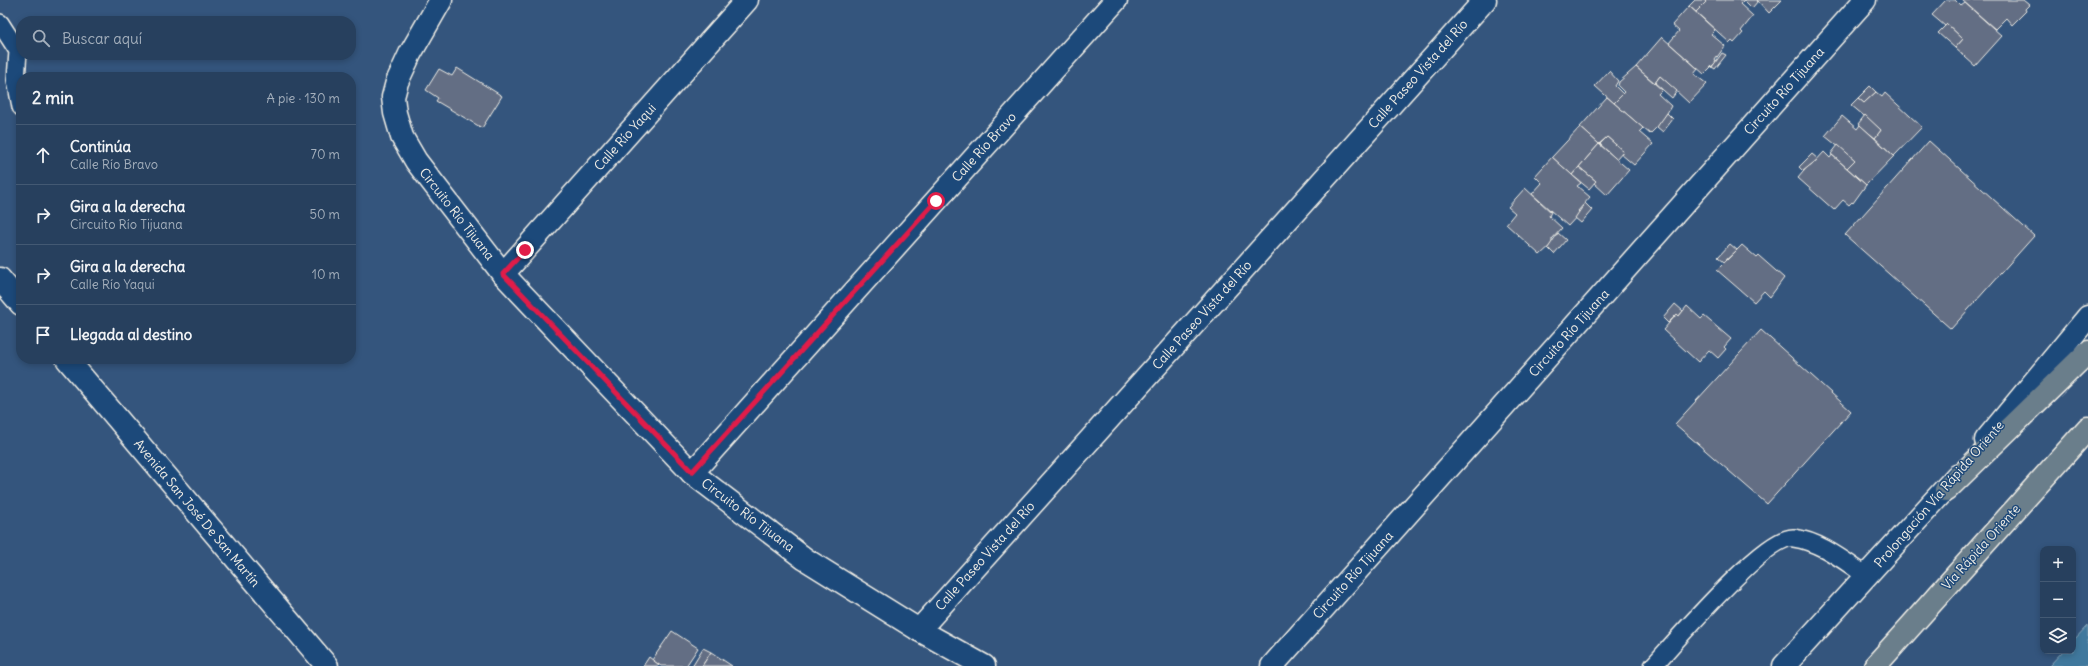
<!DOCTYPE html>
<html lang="es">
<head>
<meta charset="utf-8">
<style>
	body { margin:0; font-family:Delius,sans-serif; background:#2f4764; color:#f1f3f6 }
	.controls { position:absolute; right:12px; bottom:12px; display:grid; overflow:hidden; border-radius:8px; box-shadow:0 2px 6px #0003 }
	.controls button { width:36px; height:36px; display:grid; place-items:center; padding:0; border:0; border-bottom:1px solid #435973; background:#27405e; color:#f1f3f6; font:20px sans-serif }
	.stop { position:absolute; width:12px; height:12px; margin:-9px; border:3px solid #e11d48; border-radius:50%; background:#fff }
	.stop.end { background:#e11d48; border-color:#fff; box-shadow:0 1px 4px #0008 }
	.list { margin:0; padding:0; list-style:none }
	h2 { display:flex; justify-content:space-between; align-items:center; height:52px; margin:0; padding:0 16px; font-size:17px }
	h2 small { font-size:13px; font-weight:400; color:#a4afbc }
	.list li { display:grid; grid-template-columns:26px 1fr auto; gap:12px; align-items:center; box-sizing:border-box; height:60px; padding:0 16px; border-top:1px solid #435973 }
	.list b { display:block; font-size:15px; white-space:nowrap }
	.list p { margin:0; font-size:13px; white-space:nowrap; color:#a4afbc }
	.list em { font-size:13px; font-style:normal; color:#a4afbc }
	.icon { flex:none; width:22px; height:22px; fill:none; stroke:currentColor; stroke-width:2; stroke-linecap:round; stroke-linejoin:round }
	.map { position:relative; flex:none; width:2088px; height:666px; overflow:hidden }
	.search { position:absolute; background:#27405e; box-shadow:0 2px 6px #0003; left:16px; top:16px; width:340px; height:44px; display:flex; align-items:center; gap:10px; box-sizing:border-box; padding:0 14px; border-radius:16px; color:#a4afbc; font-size:15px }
	.panel { position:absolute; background:#27405e; box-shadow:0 2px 6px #0003; left:16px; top:72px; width:340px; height:292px; border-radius:16px }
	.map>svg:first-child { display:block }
</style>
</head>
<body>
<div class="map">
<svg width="2088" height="666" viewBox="0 0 2088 666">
	<rect width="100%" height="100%" fill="#34557d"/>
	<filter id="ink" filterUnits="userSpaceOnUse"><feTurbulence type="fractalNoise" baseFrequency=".025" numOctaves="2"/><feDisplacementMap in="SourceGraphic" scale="8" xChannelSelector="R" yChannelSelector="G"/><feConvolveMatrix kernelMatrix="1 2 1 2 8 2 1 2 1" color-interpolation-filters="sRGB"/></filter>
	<g filter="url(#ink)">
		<!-- water -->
		<polygon fill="#41789d" stroke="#89a8bb" points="2088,625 2088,666 2049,666 2063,651 2073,651 2073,641"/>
		<!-- building -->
		<g fill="#646e84" stroke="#f4f1e8">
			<polygon points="1695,0 1704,0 1706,2 1696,12 1689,6"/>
			<polygon points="1704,0 1744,0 1740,4 1753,16 1741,31 1743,33 1734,43 1732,41 1730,43 1696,12 1706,2"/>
			<polygon points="1744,0 1757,0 1758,1 1752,8"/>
			<polygon points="1757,0 1782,0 1769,13"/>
			<polygon points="1946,0 1955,0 1961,6 1965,3 2002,36 1975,66 1955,48 1963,39 1947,24 1945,26 1932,15"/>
			<polygon points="1962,0 2023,0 2029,5 2025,9 2026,11 2012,25 2006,18 1995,29"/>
			<polygon points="1689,6 1715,30 1711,34 1725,46 1715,60 1716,62 1704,74 1669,43 1679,31 1672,25"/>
			<polygon points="1947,24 1963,39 1955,48 1938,33"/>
			<polygon points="1662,37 1698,69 1694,74 1707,84 1689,103 1660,76 1655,83 1636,67"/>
			<polygon points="1722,53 1726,55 1715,69 1712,67"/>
			<polygon points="1636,67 1662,90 1658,94 1671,106 1662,122 1650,134 1614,103 1624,92 1618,86 1619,82"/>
			<polygon points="457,68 502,96 482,128 436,101 438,98 426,90 439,69 452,76"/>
			<polygon points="1609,71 1618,81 1615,86 1623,94 1614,103 1595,86"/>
			<polygon points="1660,76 1677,91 1672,98 1655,83"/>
			<polygon points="1870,86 1876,92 1864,103 1858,98"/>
			<polygon points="1876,92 1882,97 1885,93 1922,127 1894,156 1875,138 1881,130 1851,105 1858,98 1864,103"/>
			<polygon points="1607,97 1643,128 1639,132 1653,144 1634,165 1621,154 1623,151 1607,137 1599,144 1580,127"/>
			<polygon points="1667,113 1673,119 1663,132 1657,127"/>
			<polygon points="1865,115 1881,130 1875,138 1858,124"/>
			<polygon points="1842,116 1857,129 1860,125 1894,156 1866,185 1847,168 1855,160 1825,136"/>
			<polygon points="1580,127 1599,144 1572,175 1552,157"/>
			<polygon points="1607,137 1623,151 1616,159 1600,144"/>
			<polygon points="1929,141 2034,236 1951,329 1845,235"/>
			<polygon points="1599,144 1629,170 1607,195 1594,183 1596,181 1579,167"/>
			<polygon points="1838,145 1855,160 1847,168 1831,154"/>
			<polygon points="1824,152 1830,158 1832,155 1866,185 1853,203 1852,202 1849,205 1843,200 1834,210 1798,178 1808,166 1813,164"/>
			<polygon points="1812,154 1818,159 1803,171 1799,167"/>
			<polygon points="1552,157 1581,183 1577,186 1590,197 1578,211 1580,213 1568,226 1532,194 1542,183 1535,176"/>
			<polygon points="1579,167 1596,181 1589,189 1572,175"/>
			<polygon points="1525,188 1551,212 1549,216 1562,228 1552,239 1552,244 1540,255 1506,224 1515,213 1508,207"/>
			<polygon points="1585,203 1592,210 1581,223 1575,218"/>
			<polygon points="1558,233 1566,240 1554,254 1548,248"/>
			<polygon points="1730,244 1737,250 1724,262 1718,257"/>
			<polygon points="1742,245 1757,258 1759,256 1784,278 1770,297 1764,291 1754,302 1717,270"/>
			<polygon points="1675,304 1683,311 1679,316 1677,314 1668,323 1663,318"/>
			<polygon points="1687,306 1701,319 1704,316 1731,339 1724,347 1726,349 1718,358 1709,350 1698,362 1663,330 1677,314 1679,316"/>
			<polygon points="1761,330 1851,411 1767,504 1675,424"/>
			<polygon points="672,631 698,648 686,666 661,666 652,660"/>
			<polygon points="703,648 711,652 702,666 692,666"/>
			<polygon points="711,652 732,666 702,666"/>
			<polygon points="649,657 659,665 658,666 643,666"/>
		</g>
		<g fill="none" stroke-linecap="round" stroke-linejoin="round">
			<defs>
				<g id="lane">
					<polyline points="0,23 18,51 16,80 21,107"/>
					<path d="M1653,666C1674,643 1767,534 1794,538C1821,542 1844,561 1867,576"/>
				</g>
				<g id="street">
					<polyline points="441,0 410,54 397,82 393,97 395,113 402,137 416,161 503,274 692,473 805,559 919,630 984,666"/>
					<polyline points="503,274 747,0"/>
					<polyline points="692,473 1116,0"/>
					<polyline points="919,630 1485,0"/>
					<polyline points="1272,666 1865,0"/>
				</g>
				<g id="secondary">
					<polyline points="0,279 21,304"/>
					<polyline points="67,359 327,666"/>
					<polyline points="1986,440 2088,317"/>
					<polyline points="1784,666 1957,476"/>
				</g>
				<g id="highway">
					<polyline points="1946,490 2088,352"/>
					<polyline points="1875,666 2088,428"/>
				</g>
			</defs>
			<!-- lane casing -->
			<use href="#lane" stroke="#f4f1e8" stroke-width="20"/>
			<!-- street casing -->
			<use href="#street" stroke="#f4f1e8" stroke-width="25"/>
			<!-- secondary casing -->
			<use href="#secondary" stroke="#f4f1e8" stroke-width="25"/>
			<!-- highway casing -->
			<use href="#highway" stroke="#f4f1e8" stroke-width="25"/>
			<!-- lane -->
			<use href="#lane" stroke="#1f4a7a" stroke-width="17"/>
			<!-- street -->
			<use href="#street" stroke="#1f4a7a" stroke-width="22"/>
			<!-- secondary -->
			<use href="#secondary" stroke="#1f4a7a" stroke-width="22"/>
			<!-- highway -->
			<use href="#highway" stroke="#6b7e8b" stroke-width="22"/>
		</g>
	</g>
	<g fill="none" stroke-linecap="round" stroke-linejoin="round" filter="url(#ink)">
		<!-- route -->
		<polyline stroke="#e11d48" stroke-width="5" points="525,250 503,274 692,472 936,201"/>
	</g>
	<g text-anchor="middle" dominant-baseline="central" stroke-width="3" stroke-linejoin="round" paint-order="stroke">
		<!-- street labels -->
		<g font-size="13" fill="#f4f1e8" stroke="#1f4a7a">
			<text transform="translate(1418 74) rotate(-48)">Calle Paseo Vista del Río</text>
			<text transform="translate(1784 91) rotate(-48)">Circuito Río Tijuana</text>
			<text transform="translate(625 137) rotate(-48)">Calle Río Yaqui</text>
			<text transform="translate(984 147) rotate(-48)">Calle Río Bravo</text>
			<text transform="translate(457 214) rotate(52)">Circuito Río Tijuana</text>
			<text transform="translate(1202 315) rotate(-48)">Calle Paseo Vista del Río</text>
			<text transform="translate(1569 333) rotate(-48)">Circuito Río Tijuana</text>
			<text transform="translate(1939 494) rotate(-49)">Prolongación Vía Rápida Oriente</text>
			<text transform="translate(197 513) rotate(50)">Avenida San José De San Martín</text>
			<text transform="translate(748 515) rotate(37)">Circuito Río Tijuana</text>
			<text transform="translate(1981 547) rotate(-48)">Vía Rápida Oriente</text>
			<text transform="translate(985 556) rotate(-48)">Calle Paseo Vista del Río</text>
			<text transform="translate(1353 575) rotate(-48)">Circuito Río Tijuana</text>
		</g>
	</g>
</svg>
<div class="controls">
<button>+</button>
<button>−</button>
<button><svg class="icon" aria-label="layers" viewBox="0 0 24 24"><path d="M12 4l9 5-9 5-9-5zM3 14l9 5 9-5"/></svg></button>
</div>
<div class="stop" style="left:936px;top:201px"></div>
<div class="stop end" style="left:525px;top:250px"></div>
<div class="search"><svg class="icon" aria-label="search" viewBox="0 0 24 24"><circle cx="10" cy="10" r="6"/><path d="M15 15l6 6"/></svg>Buscar aquí</div>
<section class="panel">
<h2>2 min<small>A pie · 130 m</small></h2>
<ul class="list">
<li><svg class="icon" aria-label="ahead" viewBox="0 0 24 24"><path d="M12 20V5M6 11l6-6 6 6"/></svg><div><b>Continúa</b><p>Calle Río Bravo</p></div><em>70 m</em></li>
<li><svg class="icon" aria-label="right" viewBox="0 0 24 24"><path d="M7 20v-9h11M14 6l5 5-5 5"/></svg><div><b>Gira a la derecha</b><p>Circuito Río Tijuana</p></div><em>50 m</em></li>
<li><svg class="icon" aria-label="right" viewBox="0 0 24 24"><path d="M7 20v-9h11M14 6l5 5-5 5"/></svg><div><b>Gira a la derecha</b><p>Calle Río Yaqui</p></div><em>10 m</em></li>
<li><svg class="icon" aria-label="arrive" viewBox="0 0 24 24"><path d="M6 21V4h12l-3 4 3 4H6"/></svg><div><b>Llegada al destino</b></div></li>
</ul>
</section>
</div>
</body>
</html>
